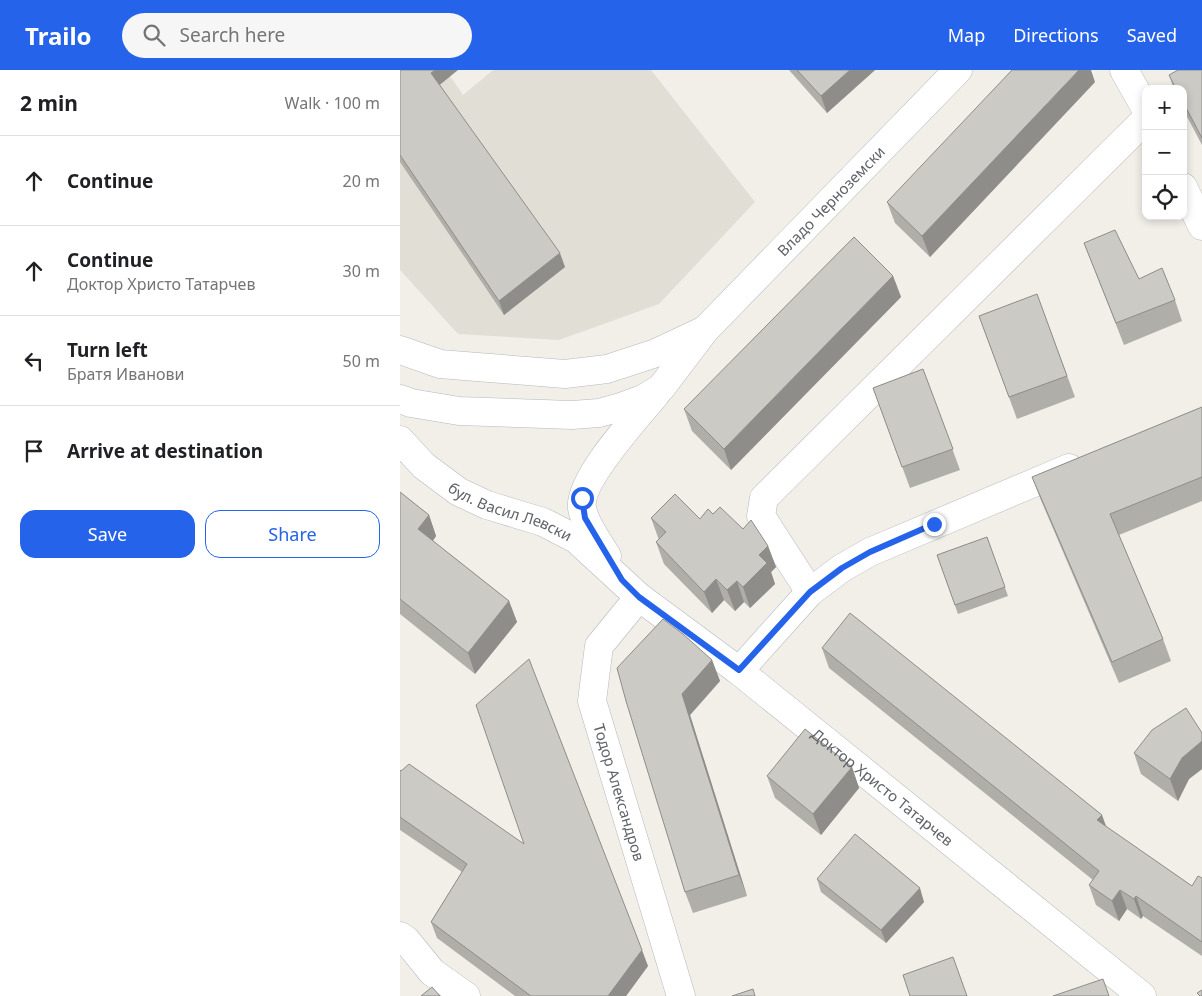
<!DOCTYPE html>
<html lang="en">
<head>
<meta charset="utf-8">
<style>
	body { margin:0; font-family:"Noto Sans",sans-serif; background:#f6f6f6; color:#202124 }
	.controls { position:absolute; right:15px; top:15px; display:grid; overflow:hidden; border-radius:10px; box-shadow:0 2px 8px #0003 }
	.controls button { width:45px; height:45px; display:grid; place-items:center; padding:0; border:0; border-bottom:1px solid #e0e0e0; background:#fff; color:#202124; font:25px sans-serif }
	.stop { position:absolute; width:15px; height:15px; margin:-11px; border:4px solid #2563eb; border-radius:50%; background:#fff }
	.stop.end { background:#2563eb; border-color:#fff; box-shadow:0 1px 5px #0008 }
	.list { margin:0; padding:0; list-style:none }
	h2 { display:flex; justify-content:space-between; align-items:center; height:65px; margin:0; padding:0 20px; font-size:21px }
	h2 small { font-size:16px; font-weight:400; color:#757577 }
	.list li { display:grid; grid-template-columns:32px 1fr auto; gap:15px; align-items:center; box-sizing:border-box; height:90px; padding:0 20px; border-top:1px solid #e0e0e0 }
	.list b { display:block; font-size:19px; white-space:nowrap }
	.list p { margin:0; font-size:16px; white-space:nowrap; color:#757577 }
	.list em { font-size:16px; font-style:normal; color:#757577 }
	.actions { display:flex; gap:10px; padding:15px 20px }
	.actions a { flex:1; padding:11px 0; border:1px solid #2563eb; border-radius:15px; text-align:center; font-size:18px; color:#2563eb }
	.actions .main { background:#2563eb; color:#fff }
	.icon { flex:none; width:28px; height:28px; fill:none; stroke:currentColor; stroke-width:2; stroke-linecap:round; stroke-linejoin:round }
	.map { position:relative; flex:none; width:802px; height:926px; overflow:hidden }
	header { display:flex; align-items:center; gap:30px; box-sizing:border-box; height:70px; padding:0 25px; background:#2563eb; color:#fff }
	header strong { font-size:24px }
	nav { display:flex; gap:28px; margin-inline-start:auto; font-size:18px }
	.search { width:350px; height:45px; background:#f6f6f6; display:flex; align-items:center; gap:12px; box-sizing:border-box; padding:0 18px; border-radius:28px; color:#757577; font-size:19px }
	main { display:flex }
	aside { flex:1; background:#fff }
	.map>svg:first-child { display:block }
</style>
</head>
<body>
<header>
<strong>Trailo</strong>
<div class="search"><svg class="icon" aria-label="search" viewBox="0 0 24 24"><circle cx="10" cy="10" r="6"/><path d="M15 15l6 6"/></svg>Search here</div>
<nav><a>Map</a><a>Directions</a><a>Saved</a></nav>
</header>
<main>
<aside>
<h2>2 min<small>Walk · 100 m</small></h2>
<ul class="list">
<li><svg class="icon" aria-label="ahead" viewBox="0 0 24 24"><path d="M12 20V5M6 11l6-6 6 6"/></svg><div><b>Continue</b></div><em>20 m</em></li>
<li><svg class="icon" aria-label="ahead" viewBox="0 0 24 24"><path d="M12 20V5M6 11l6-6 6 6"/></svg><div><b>Continue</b><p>Доктор Христо Татарчев</p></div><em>30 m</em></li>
<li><svg class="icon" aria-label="left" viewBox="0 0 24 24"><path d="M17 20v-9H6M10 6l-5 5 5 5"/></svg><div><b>Turn left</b><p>Братя Иванови</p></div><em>50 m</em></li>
<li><svg class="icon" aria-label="arrive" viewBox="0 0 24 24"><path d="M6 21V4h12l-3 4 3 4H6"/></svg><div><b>Arrive at destination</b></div></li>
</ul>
<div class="actions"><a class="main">Save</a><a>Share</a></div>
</aside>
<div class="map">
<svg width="802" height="926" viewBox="0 0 802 926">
	<rect width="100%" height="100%" fill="#f1efe8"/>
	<!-- education -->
	<polygon fill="#e1ded6" points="0,0 46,0 63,25 93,0 251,0 355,132 259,234 159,270 58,264 0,200"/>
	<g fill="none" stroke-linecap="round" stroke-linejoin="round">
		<defs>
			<g id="minor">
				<polyline points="724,0 746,39"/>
				<polyline points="783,117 802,156"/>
				<polyline points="0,280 40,294 165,304 207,299 256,283 303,261"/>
				<path id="s1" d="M0,329L11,333L59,341L172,345L199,343L221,337L243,329L261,318L305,260L558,0"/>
				<path id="s2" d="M0,370L24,396L59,422L87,435L143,452L176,469L239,527L339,601L742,926"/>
				<path d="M207,486C198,471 185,455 182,438C178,410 237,347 256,324"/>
				<polyline points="410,522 361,446 364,428 746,49"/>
				<path id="s3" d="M239,527L199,576L192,631L281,926"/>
				<polyline points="339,601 410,522 442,498 470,482 669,398"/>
				<polyline points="0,866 6,870 32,902 66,926"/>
			</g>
		</defs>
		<!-- minor casing -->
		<use href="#minor" stroke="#b5b8bc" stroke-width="29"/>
		<!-- minor -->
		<use href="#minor" stroke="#fff" stroke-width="28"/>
	</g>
	<!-- wall -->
	<g fill="#afaea9">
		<polygon points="0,0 40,15 165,197 104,245 0,92"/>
		<polygon points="389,0 475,0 427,43"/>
		<polygon points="802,0 802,75 783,39 783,19 774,19 769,5"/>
		<polygon points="695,12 530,187 495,153 487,132"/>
		<polygon points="684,173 739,209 775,230 782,251 724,275"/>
		<polygon points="493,206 501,227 331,400 292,361 284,339"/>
		<polygon points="637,224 675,327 617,349 579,246"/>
		<polygon points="523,299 560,400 510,418 473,318"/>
		<polygon points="802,337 802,431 719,465 763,569 771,591 719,613 640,428 632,407"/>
		<polygon points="0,422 29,445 36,466 33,471 109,531 117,552 75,604 0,544"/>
		<polygon points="313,444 343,459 368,476 376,497 371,502 375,514 350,538 344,532 335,541 324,530 312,543 264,494 256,472 259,470 251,448 300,449"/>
		<polygon points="587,467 608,526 558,544 537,485"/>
		<polygon points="422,578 706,757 792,816 802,808 802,886 743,846 741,849 727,839 719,851 696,835 689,815 693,810 429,598"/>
		<polygon points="312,590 320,611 290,645 347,826 293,843 285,822 217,598"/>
		<polygon points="802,663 802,699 789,709 778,731 741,704 734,683"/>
		<polygon points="452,697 459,718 421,765 375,728 367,706"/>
		<polygon points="0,700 248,896 226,926 115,926 37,868 31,852 62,802 0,760"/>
		<polygon points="417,809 524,832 486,873 421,822"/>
	</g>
	<!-- shaded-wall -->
	<g fill="#8f8d8a">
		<polygon points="35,0 58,0 36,18 31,3"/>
		<polygon points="450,0 475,0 427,43 421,26"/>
		<polygon points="679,0 691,0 695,12 530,187 522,166"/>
		<polygon points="160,183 165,197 104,245 99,231"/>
		<polygon points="493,206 501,227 331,400 324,379"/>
		<polygon points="29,445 36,466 26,480 18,459"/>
		<polygon points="368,476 376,497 371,502 375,514 350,538 343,517 359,485"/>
		<polygon points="316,509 324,530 312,543 304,522"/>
		<polygon points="337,511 344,532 335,541 327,520"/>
		<polygon points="109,531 117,552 75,604 68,583"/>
		<polygon points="312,590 320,611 290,645 347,826 339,805 282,624"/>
		<polygon points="802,671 802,699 789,709 778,731 770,709 782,688"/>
		<polygon points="452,697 459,718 421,765 413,744"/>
		<polygon points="702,745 709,764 697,750"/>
		<polygon points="520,818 524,832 486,873 481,860"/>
		<polygon points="720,820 727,839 719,851 712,831"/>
		<polygon points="736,826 743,846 741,849 734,829"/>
		<polygon points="242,880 248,896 226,926 208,926"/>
	</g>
	<!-- building -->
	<g fill="#cccac5" stroke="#8f8d8a">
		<polygon points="0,0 35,0 31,3 160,183 99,231 0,85"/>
		<polygon points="397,0 450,0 421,26"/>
		<polygon points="612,0 679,0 522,166 487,132"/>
		<polygon points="778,0 802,0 802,68 783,32 783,19 776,19 769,5"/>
		<polygon points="715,160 739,209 762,198 775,230 716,253 684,173"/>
		<polygon points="454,167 493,206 324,379 284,339"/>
		<polygon points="637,224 667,306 609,327 579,246"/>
		<polygon points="523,299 553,379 502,397 473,318"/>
		<polygon points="802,337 802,407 710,444 763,569 712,592 632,407"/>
		<polygon points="0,422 29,445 18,459 109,531 68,583 0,529"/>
		<polygon points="275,424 300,449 308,439 313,444 320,437 343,459 351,450 368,476 359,485 367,493 343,517 337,511 327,520 316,509 304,522 256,472 266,462 251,448"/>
		<polygon points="587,467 605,517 555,535 537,485"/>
		<polygon points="450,543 702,745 697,750 792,816 798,806 802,808 802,872 736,826 734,829 720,820 712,831 689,815 699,801 422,578"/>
		<polygon points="263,549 283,564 312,590 282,624 339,805 285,822 226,631 217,598"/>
		<polygon points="129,589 242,880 208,926 131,926 31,852 67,794 0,747 0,700 1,701 9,694 124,774 76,635"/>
		<polygon points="786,638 802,663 802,671 782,688 770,709 734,683 752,660"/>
		<polygon points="405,659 452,697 413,744 367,706"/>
		<polygon points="455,764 520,818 481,860 417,809"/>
		<polygon points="553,887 567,926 510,926 503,905"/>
		<polygon points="703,909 709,926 653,926"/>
		<polygon points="32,917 40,926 21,926"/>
		<polygon points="353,919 355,926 332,926"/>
		<polygon points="802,920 802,926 800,926 797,923"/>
	</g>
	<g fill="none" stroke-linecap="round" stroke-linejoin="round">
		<!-- route -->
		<polyline stroke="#2563eb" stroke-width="6" points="182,428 185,448 222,510 239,527 339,600 410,522 442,498 470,482 534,454"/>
	</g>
	<g text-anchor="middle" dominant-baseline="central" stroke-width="4" stroke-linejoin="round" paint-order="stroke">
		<!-- street labels -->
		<g font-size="15" fill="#5f6368" stroke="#fff">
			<text stroke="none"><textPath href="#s1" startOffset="521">Владо Черноземски</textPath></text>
			<text stroke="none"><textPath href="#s2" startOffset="134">бул. Васил Левски</textPath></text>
			<text stroke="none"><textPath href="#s2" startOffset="600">Доктор Христо Татарчев</textPath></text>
			<text stroke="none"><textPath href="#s3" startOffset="214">Тодор Александров</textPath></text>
		</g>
	</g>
</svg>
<div class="controls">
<button>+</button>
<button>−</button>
<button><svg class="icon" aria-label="locate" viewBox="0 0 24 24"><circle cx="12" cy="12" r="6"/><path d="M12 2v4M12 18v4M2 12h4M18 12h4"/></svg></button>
</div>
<div class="stop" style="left:182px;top:428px"></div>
<div class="stop end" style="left:534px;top:454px"></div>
</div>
</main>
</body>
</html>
